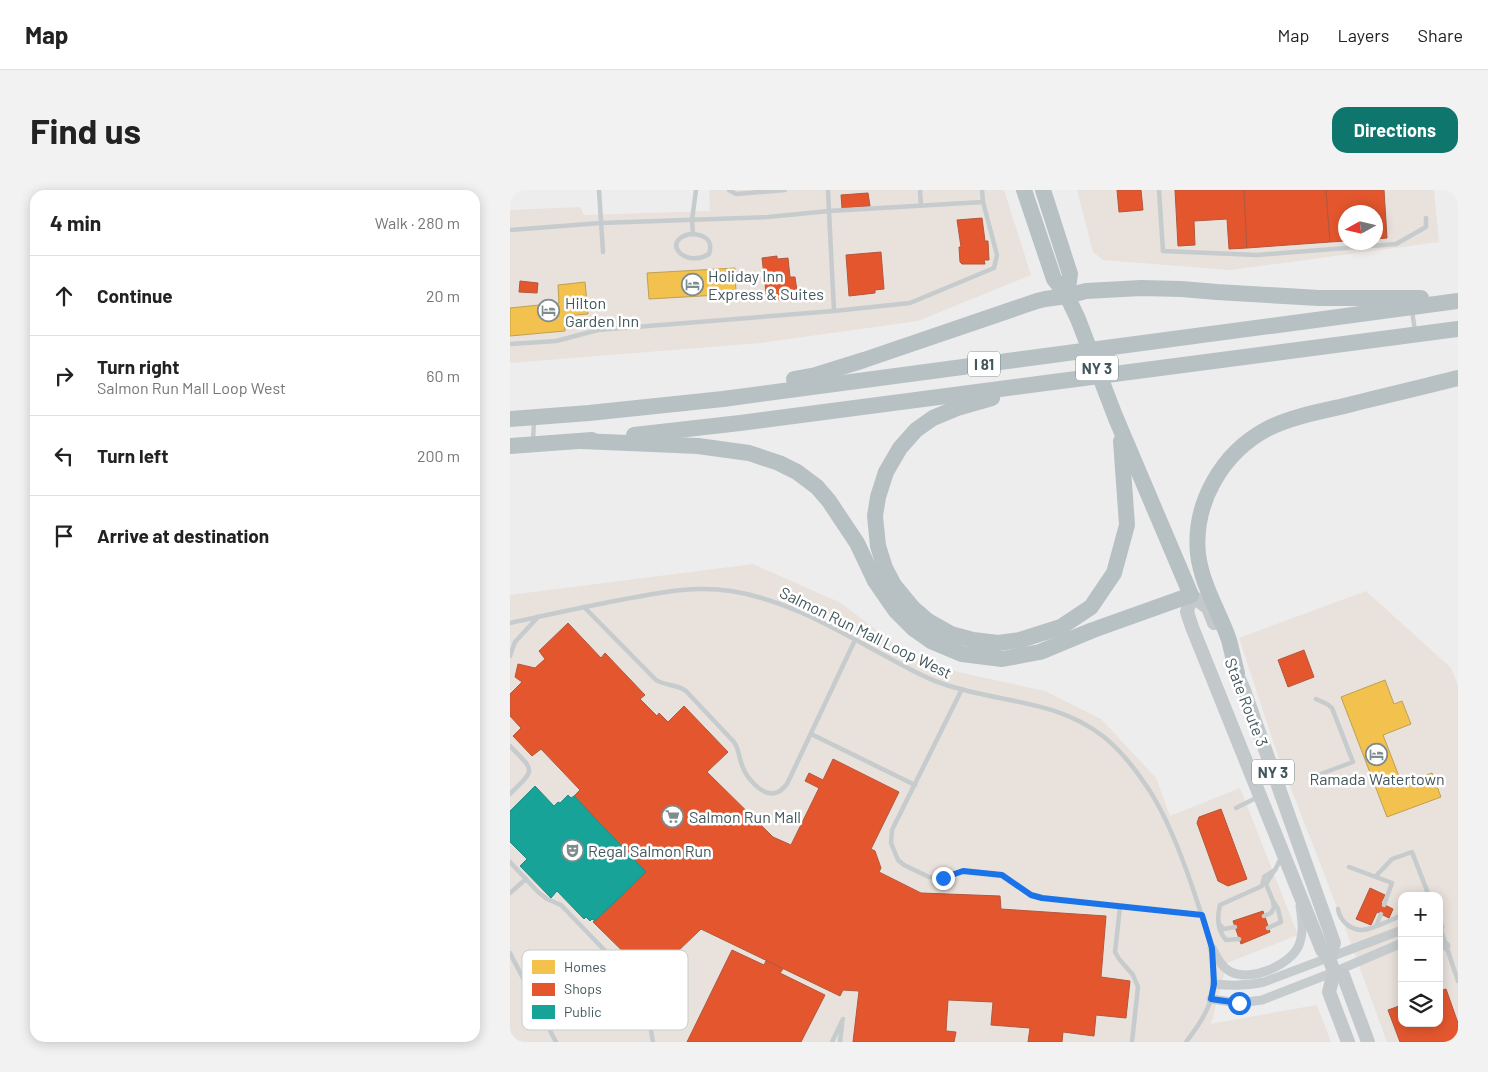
<!DOCTYPE html>
<html lang="en">
<head>
<meta charset="utf-8">
<style>
	body { margin:0; font-family:Barlow,sans-serif; background:#f2f2f2; color:#222 }
	.controls { position:absolute; right:15px; bottom:15px; display:grid; overflow:hidden; border-radius:10px; box-shadow:0 2px 12px #0003 }
	.controls button { width:45px; height:45px; display:grid; place-items:center; padding:0; border:0; border-bottom:1px solid #e0e0e0; background:#fff; color:#222; font:25px sans-serif }
	.compass { position:absolute; left:828px; top:15px; width:45px; height:45px; border-radius:50%; background:#fff; box-shadow:0 2px 12px #0003; rotate:262deg }
	.stop { position:absolute; width:15px; height:15px; margin:-11px; border:4px solid #1a73e8; border-radius:50%; background:#fff }
	.stop.end { background:#1a73e8; border-color:#fff; box-shadow:0 1px 5px #0008 }
	.list { margin:0; padding:0; list-style:none }
	h2 { display:flex; justify-content:space-between; align-items:center; height:65px; margin:0; padding:0 20px; font-size:21px }
	h2 small { font-size:16px; font-weight:400; color:#767676 }
	.list li { display:grid; grid-template-columns:32px 1fr auto; gap:15px; align-items:center; box-sizing:border-box; height:80px; padding:0 20px; border-top:1px solid #e0e0e0 }
	.list b { display:block; font-size:19px; white-space:nowrap }
	.list p { margin:0; font-size:16px; white-space:nowrap; color:#767676 }
	.list em { font-size:16px; font-style:normal; color:#767676 }
	.icon { flex:none; width:28px; height:28px; fill:none; stroke:currentColor; stroke-width:2; stroke-linecap:round; stroke-linejoin:round }
	.map { position:relative; flex:none; width:948px; height:852px; overflow:hidden; border-radius:15px }
	header { display:flex; align-items:center; gap:30px; box-sizing:border-box; height:70px; padding:0 25px; background:#fff; border-bottom:1px solid #e0e0e0 }
	header strong { font-size:24px }
	nav { display:flex; gap:28px; margin-inline-start:auto; font-size:18px }
	.intro { display:flex; align-items:center; justify-content:space-between; box-sizing:border-box; height:120px; padding:0 30px }
	h1 { margin:0; font-size:35px }
	.button { padding:12px 22px; border-radius:15px; background:#0f766e; color:#fff; font-size:18px; font-weight:700 }
	main { display:flex; gap:30px; padding:0 30px }
	aside { flex:1; background:#fff; border-radius:15px; box-shadow:0 2px 12px #0003 }
	.map>svg:first-child { display:block }
</style>
</head>
<body>
<header>
<strong>Map</strong>
<nav><a>Map</a><a>Layers</a><a>Share</a></nav>
</header>
<div class="intro"><h1>Find us</h1><a class="button">Directions</a></div>
<main>
<aside>
<h2>4 min<small>Walk · 280 m</small></h2>
<ul class="list">
<li><svg class="icon" aria-label="ahead" viewBox="0 0 24 24"><path d="M12 20V5M6 11l6-6 6 6"/></svg><div><b>Continue</b></div><em>20 m</em></li>
<li><svg class="icon" aria-label="right" viewBox="0 0 24 24"><path d="M7 20v-9h11M14 6l5 5-5 5"/></svg><div><b>Turn right</b><p>Salmon Run Mall Loop West</p></div><em>60 m</em></li>
<li><svg class="icon" aria-label="left" viewBox="0 0 24 24"><path d="M17 20v-9H6M10 6l-5 5 5 5"/></svg><div><b>Turn left</b></div><em>200 m</em></li>
<li><svg class="icon" aria-label="arrive" viewBox="0 0 24 24"><path d="M6 21V4h12l-3 4 3 4H6"/></svg><div><b>Arrive at destination</b></div></li>
</ul>
</aside>
<div class="map">
<svg width="948" height="852" viewBox="0 0 948 852">
	<rect width="100%" height="100%" fill="#eeeded"/>
	<!-- commercial -->
	<g fill="#e9e1db" fill-rule="evenodd">
		<polygon points="199,0 494,0 521,85 408,131 250,153 0,173 0,20 70,17 74,25 200,21"/>
		<path d="M567,0H924L929,52L720,80L593,70L583,62ZM836,22H866V52H836Z"/>
		<polygon points="243,374 331,413 391,459 448,482 535,501 591,529 646,588 660,626 730,598 788,745 717,773 702,831 700,834 807,815 821,852 0,852 0,405"/>
		<path d="M856,401L941,478L948,495V852H877L840,751L765,557L729,448ZM892,706H929V833H892Z"/>
	</g>
	<!-- homes -->
	<g fill="#f2c14e" stroke="#bda152">
		<polygon points="225,78 226,104 139,109 137,83"/>
		<polygon points="75,92 78,124 54,126 55,141 0,146 0,118 49,113 48,95"/>
		<polygon points="875,490 884,514 892,511 901,534 873,545 892,594 922,583 931,607 877,627 831,507"/>
	</g>
	<!-- shops -->
	<g fill="#e4572e" stroke="#b3573c">
		<polygon points="607,0 631,0 633,20 609,22"/>
		<polygon points="665,0 734,0 737,58 719,59 717,29 684,31 685,55 668,56"/>
		<polygon points="734,0 816,0 820,52 737,58"/>
		<polygon points="816,0 874,0 877,48 866,49 866,22 836,22 836,51 820,52"/>
		<polygon points="358,3 360,16 332,18 331,5"/>
		<polygon points="472,28 475,51 478,51 479,70 474,70 475,74 452,74 450,72 449,57 451,57 447,30"/>
		<polygon points="371,62 374,99 365,100 365,103 339,106 336,65"/>
		<polygon points="267,66 267,69 278,68 280,87 285,87 288,108 257,111 252,68"/>
		<polygon points="10,91 28,93 27,103 9,102"/>
		<polygon points="58,433 91,468 95,463 135,505 130,509 147,526 149,523 158,532 174,516 218,562 197,582 263,647 281,655 309,598 295,591 299,583 313,590 323,569 389,602 361,659 365,661 371,678 369,682 411,703 490,706 491,719 596,726 591,787 620,791 616,828 586,825 584,846 553,842 552,852 518,852 520,838 481,835 483,812 438,810 436,841 446,842 444,852 343,852 349,801 333,800 330,806 191,739 140,788 83,732 136,682 64,606 70,600 31,559 22,566 3,546 11,538 0,526 0,504 12,492 5,487 8,474 25,478 35,469 29,461"/>
		<polygon points="794,460 804,487 778,497 768,470"/>
		<polygon points="711,619 737,689 718,696 708,691 687,633 689,627"/>
		<polygon points="860,698 875,705 871,713 883,719 879,728 867,722 861,735 846,729"/>
		<polygon points="753,721 760,742 731,754 723,731"/>
		<polygon points="222,760 254,775 256,771 264,774 273,779 270,783 315,805 291,852 177,852"/>
		<polygon points="936,799 948,833 948,850 943,852 890,852 878,820 892,815 892,833 929,833 929,801"/>
	</g>
	<!-- public -->
	<polygon fill="#17a398" stroke="#248c86" points="25,596 44,616 48,612 50,613 58,605 61,608 64,606 136,682 85,731 82,729 80,731 76,727 74,729 47,701 41,708 10,676 17,669 0,652 0,621"/>
	<g fill="none" stroke-linecap="round" stroke-linejoin="round">
		<!-- lane -->
		<g stroke="#c6cbcd" stroke-width="4.5">
			<polyline points="89,0 93,62"/>
			<polyline points="219,0 226,4 275,0"/>
			<polyline points="410,0 411,16"/>
			<polyline points="472,0 473,12"/>
			<polyline points="649,0 653,61 747,65 886,54 916,37 916,28"/>
			<polyline points="0,40 91,33 258,27 319,21 318,0"/>
			<path d="M180,44C193,44 204,49 199,64C175,79 150,51 180,44Z"/>
			<polyline points="183,44 182,30 186,0"/>
			<polyline points="902,121 905,141"/>
			<polyline points="0,154 46,151 88,140 324,121 400,113 484,78 487,65 473,12 319,21 324,121"/>
			<polyline points="23,251 24,231"/>
			<path d="M74,417L146,490C155,496 167,494 176,501L224,552C229,559 229,568 232,575C236,587 253,609 268,602C271,601 274,597 277,594L345,450"/>
			<path d="M0,433C37,425 73,417 110,410C147,403 183,395 221,401C279,410 330,442 381,469C401,480 421,491 443,497C496,513 549,511 594,547C609,559 622,575 633,591C658,625 677,680 690,720C694,732 699,745 702,757C704,767 705,786 704,796C701,818 689,835 676,852"/>
			<polyline points="0,466 5,452 28,427"/>
			<polyline points="452,499 382,640 381,653 388,670 394,675 419,687 433,688 453,681 492,685 521,705 531,708 692,725"/>
			<polyline points="301,544 405,595"/>
			<path d="M0,556C25,582 26,578 0,604"/>
			<polyline points="800,588 843,572 822,518 817,514 806,509"/>
			<polyline points="726,618 748,607"/>
			<polyline points="0,672 28,702 37,709 51,715 128,795 135,807 143,852"/>
			<polyline points="839,677 882,693 874,715"/>
			<polyline points="866,686 882,669 902,662 919,706"/>
			<polyline points="0,703 16,689"/>
			<polyline points="610,717 605,762 609,769 623,785 628,797 622,852"/>
			<path d="M828,719C830,732 843,743 858,739C869,736 881,730 892,725"/>
			<polyline points="754,726 761,723 764,718 763,712"/>
			<polyline points="710,735 714,739 725,737"/>
			<polyline points="866,736 871,724"/>
			<polyline points="930,737 948,791"/>
			<polyline points="758,738 771,732 768,719 763,711 756,694 764,681"/>
			<path d="M729,749L716,750C707,740 707,727 710,715L752,696L754,687L765,680L771,668"/>
			<polyline points="0,763 46,852"/>
			<polyline points="322,852 333,829"/>
			<polyline points="330,852 332,834"/>
		</g>
		<!-- street -->
		<g stroke="#c6cbcd" stroke-width="9">
			<polyline points="929,737 930,737"/>
			<polyline points="929,751 936,756"/>
			<path d="M702,758C707,767 711,777 721,782C741,792 781,775 789,755C794,742 792,729 790,716"/>
			<path d="M704,794C722,796 737,796 754,792L892,740"/>
			<polyline points="701,809 729,813 752,810 824,782 892,753"/>
		</g>
		<!-- primary -->
		<g stroke="#c3c9cb" stroke-width="14">
			<polyline points="704,433 698,418 681,405 677,422 682,437 812,760 819,768 824,782"/>
			<polyline points="722,473 734,500 824,753 819,768"/>
			<polyline points="824,782 833,785 858,852"/>
			<polyline points="824,782 819,802 838,852"/>
		</g>
		<!-- highway -->
		<g stroke="#b7c1c3" stroke-width="16">
			<polyline points="533,0 560,84 557,106"/>
			<polyline points="284,189 306,185 354,170 527,111 535,109 557,106 576,101 631,98 671,99 707,102 809,108 911,108"/>
			<polyline points="482,208 447,218 423,228 406,240 390,258 376,282 368,307 365,326 368,356 375,378 384,395 403,418 418,431 441,444 463,450 488,453 510,450 551,437 581,417 604,383 617,335 611,251"/>
			<polyline points="0,229 79,223 213,209 948,111"/>
			<polyline points="124,245 230,233 948,139"/>
			<polyline points="71,251 188,256 239,263 269,273 287,282 307,297 319,311 347,353 365,391 385,420 404,439 421,451 452,464 492,469 530,462 583,440 681,405 605,226 568,129 557,106 544,89 514,0"/>
			<polyline points="0,256 82,250"/>
			<path d="M727,483C724,472 722,461 719,450C709,421 692,396 688,364C683,313 712,263 757,239C778,228 807,222 830,217C869,207 909,198 948,188"/>
		</g>
	</g>
	<g fill="none" stroke-linecap="round" stroke-linejoin="round">
		<!-- route -->
		<polyline stroke="#1a73e8" stroke-width="6" points="433,688 453,681 492,685 521,705 532,708 692,725 702,758 704,794 701,809 729,813"/>
	</g>
	<!-- icons -->
	<defs>
		<symbol id="hotel-ring" viewBox="-11 -11 22 22"><circle r="9.5" fill="#fff" stroke="#7e8c8e" stroke-width="1.5"/><path d="M-6-4.5h1.5V1H6V5H4.5V3h-9V5H-6ZM-4 0a1.8 1.8 0 1 1 3.6 0ZM.5 0V-2.5h3Q6-2.5 6 0Z" fill="#7e8c8e"/></symbol>
		<symbol id="supermarket-ring" viewBox="-11 -11 22 22"><circle r="9.5" fill="#fff" stroke="#7e8c8e" stroke-width="1.5"/><path d="M-6-5.5h2.5l.6 2H6L4.5 2H-2.5L-4.4-4H-6ZM-1.5 3.2a1.3 1.3 0 1 0 .1 0ZM3 3.2a1.3 1.3 0 1 0 .1 0Z" fill="#7e8c8e"/></symbol>
		<symbol id="theatre-ring" viewBox="-11 -11 22 22"><circle r="9.5" fill="#fff" stroke="#7e8c8e" stroke-width="1.5"/><path d="M-5-5.5Q0-4 5-5.5V0Q5 5 0 6Q-5 5-5 0ZM-3.3-2.5H-1v1.5H-3.3ZM1-2.5H3.3v1.5H1ZM-2.8 1Q0 5.5 2.8 1Z" fill="#7e8c8e"/></symbol>
	</defs>
	<g fill-rule="evenodd">
		<use href="#hotel-ring" x="170" y="82" width="25" height="25"/>
		<use href="#hotel-ring" x="26" y="108" width="25" height="25"/>
		<use href="#hotel-ring" x="854" y="552" width="25" height="25"/>
		<use href="#supermarket-ring" x="150" y="614" width="25" height="25"/>
		<use href="#theatre-ring" x="50" y="648" width="25" height="25"/>
	</g>
	<g text-anchor="middle" dominant-baseline="central" stroke-width="5" stroke-linejoin="round" paint-order="stroke">
		<!-- shield labels -->
		<g fill="#fff" stroke="#7b898c" stroke-width="1">
			<rect x="458" y="161.5" width="32" height="25" rx="4"/>
			<rect x="566" y="165.5" width="42" height="25" rx="4"/>
			<rect x="742" y="569.5" width="42" height="25" rx="4"/>
		</g>
		<g font-size="15" font-weight="bold" fill="#42575b">
			<text x="474" y="174">I 81</text>
			<text x="587" y="178">NY 3</text>
			<text x="763" y="582">NY 3</text>
		</g>
		<!-- poi labels -->
		<g font-size="16" fill="#42575b" stroke="#fff" text-anchor="start">
			<text x="198" y="85">Holiday Inn<tspan x="198" dy="18">Express &amp; Suites</tspan></text>
			<text x="55" y="112">Hilton<tspan x="55" dy="18">Garden Inn</tspan></text>
			<text x="867" y="588" text-anchor="middle">Ramada Watertown</text>
			<text x="179" y="626">Salmon Run Mall</text>
			<text x="78" y="660">Regal Salmon Run</text>
		</g>
		<!-- street labels -->
		<g font-size="16" fill="#42575b" stroke="#fff">
			<text transform="translate(356 442) rotate(26)">Salmon Run Mall Loop West</text>
			<text transform="translate(737 512) rotate(69)">State Route 3</text>
		</g>
	</g>
	<!-- legend -->
	<rect x="12" y="760" width="166" height="80" rx="8" fill="#fff" stroke="#c6cdce" stroke-width="1"/>
	<rect x="22" y="770" width="23" height="14" fill="#f2c14e"/>
	<rect x="22" y="793" width="23" height="13" fill="#e4572e"/>
	<rect x="22" y="815" width="23" height="14" fill="#17a398"/>
	<g font-size="14" fill="#42575b">
		<text x="54" y="782">Homes</text>
		<text x="54" y="804">Shops</text>
		<text x="54" y="827">Public</text>
	</g>
</svg>
<div class="controls">
<button>+</button>
<button>−</button>
<button><svg class="icon" aria-label="layers" viewBox="0 0 24 24"><path d="M12 4l9 5-9 5-9-5zM3 14l9 5 9-5"/></svg></button>
</div>
<svg class="compass" viewBox="-18 -18 36 36"><path d="M0-13l5 13h-10z" fill="#e53935"/><path d="M0 13l5-13h-10z" fill="#767676"/></svg>
<div class="stop" style="left:729px;top:813px"></div>
<div class="stop end" style="left:433px;top:688px"></div>
</div>
</main>
</body>
</html>
